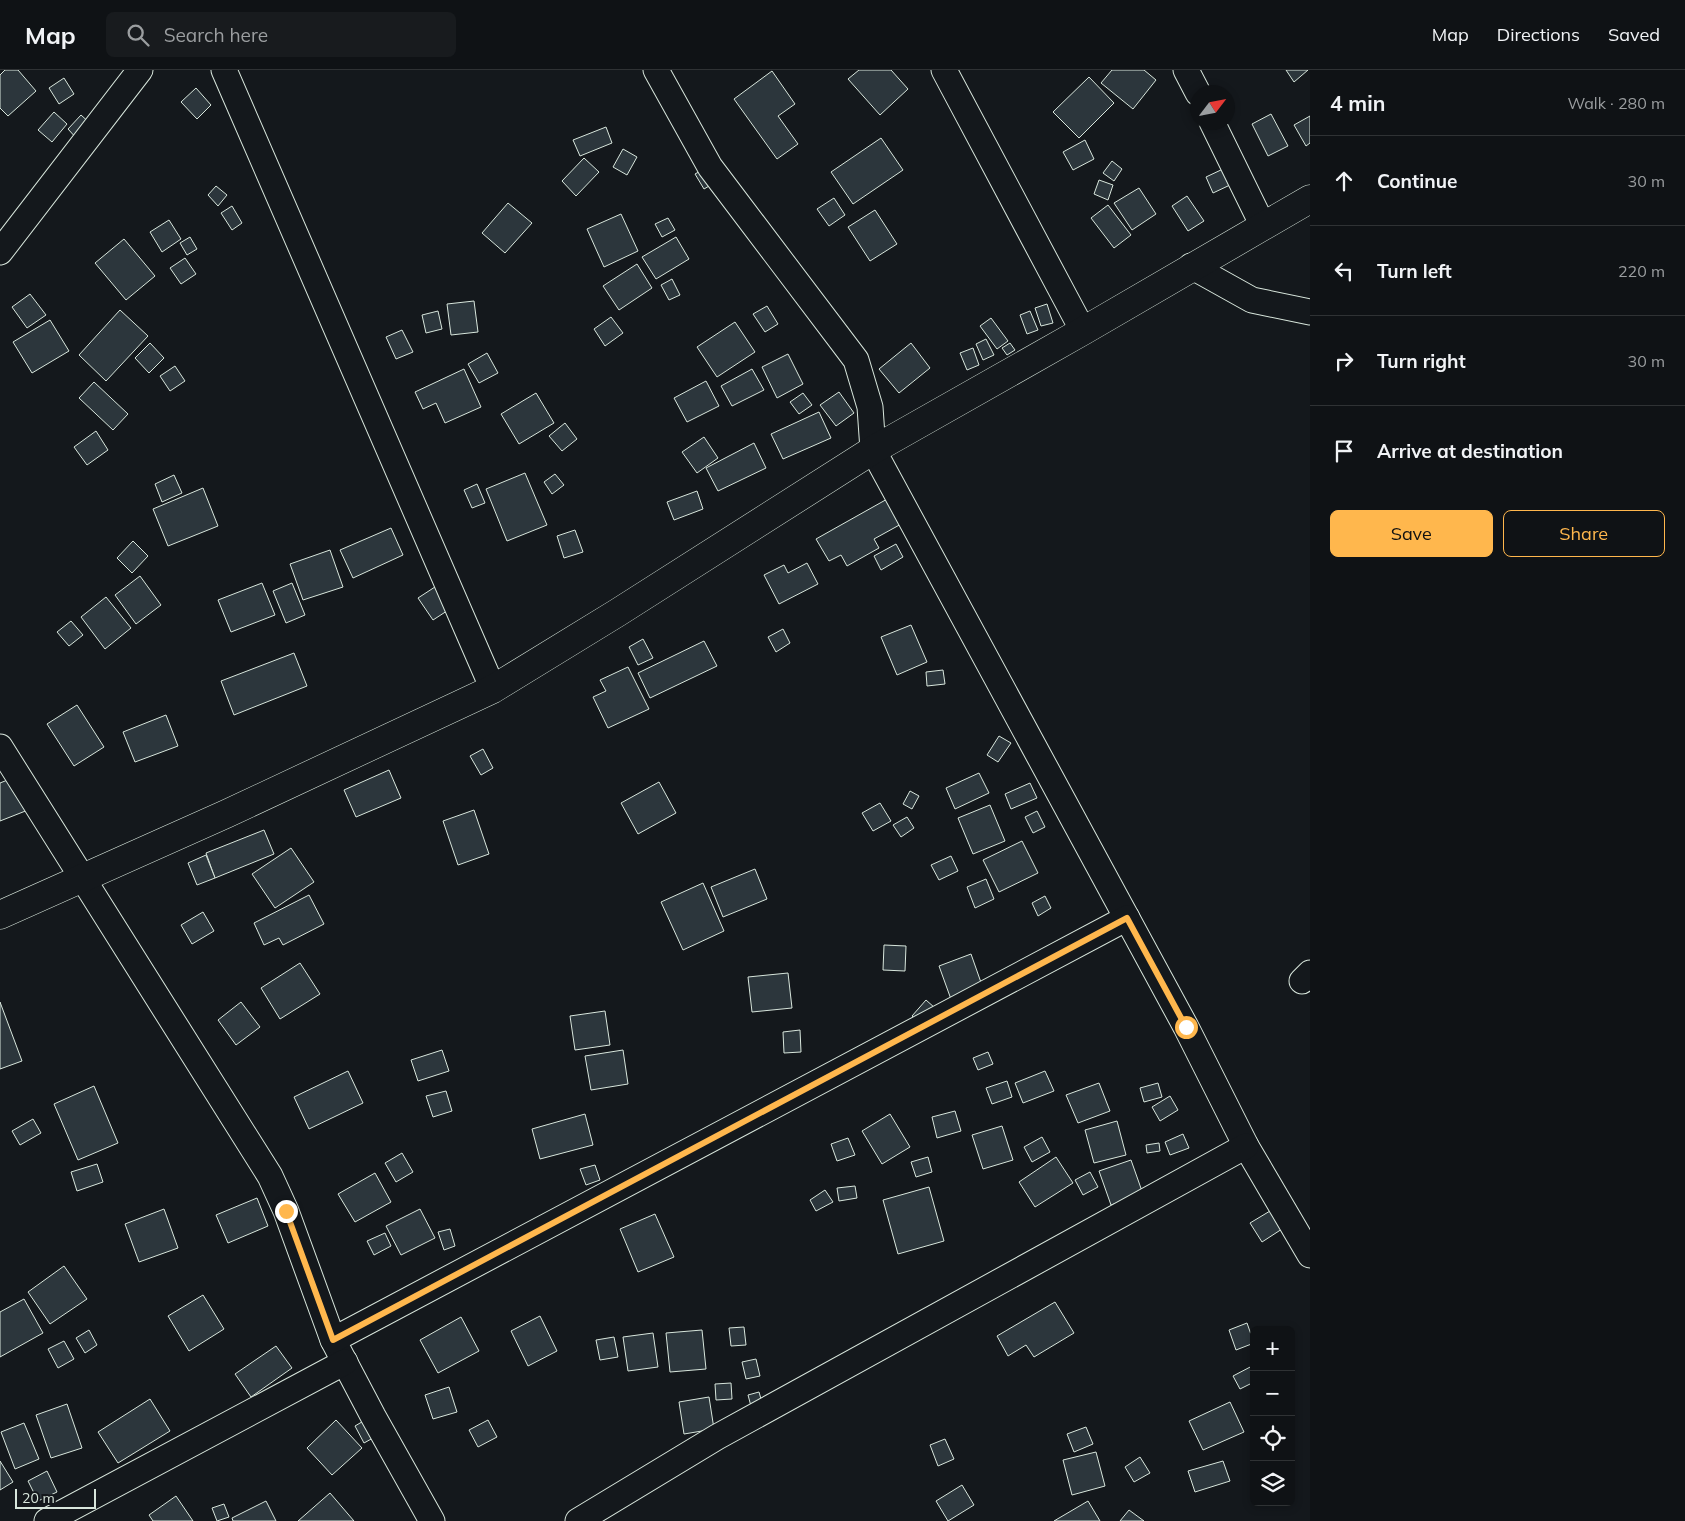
<!DOCTYPE html>
<html lang="en">
<head>
<meta charset="utf-8">
<style>
	body { margin:0; font-family:Mulish,sans-serif; background:#181b1e; color:#f1f3f6 }
	.controls { position:absolute; right:15px; bottom:15px; display:grid; overflow:hidden; border-radius:8px; box-shadow:0 2px 8px #0003 }
	.controls button { width:45px; height:45px; display:grid; place-items:center; padding:0; border:0; border-bottom:1px solid #2f3234; background:#0f1215; color:#f1f3f6; font:25px sans-serif }
	.compass { position:absolute; left:1190px; top:15px; width:45px; height:45px; border-radius:50%; background:#0f1215; box-shadow:0 2px 8px #0003; rotate:58deg }
	.scale { position:absolute; left:15px; bottom:12px; width:81px; box-sizing:border-box; padding-left:5px; border:2px solid #d8e6dc; border-top:0; font-size:14px; line-height:18px; white-space:nowrap; color:#d8e6dc; -webkit-text-stroke:4px #14181c; paint-order:stroke }
	.stop { position:absolute; width:15px; height:15px; margin:-11px; border:4px solid #ffb74d; border-radius:50%; background:#fff }
	.stop.end { background:#ffb74d; border-color:#fff; box-shadow:0 1px 5px #0008 }
	.list { margin:0; padding:0; list-style:none }
	h2 { display:flex; justify-content:space-between; align-items:center; height:65px; margin:0; padding:0 20px; font-size:21px }
	h2 small { font-size:16px; font-weight:400; color:#9b9ea0 }
	.list li { display:grid; grid-template-columns:32px 1fr auto; gap:15px; align-items:center; box-sizing:border-box; height:90px; padding:0 20px; border-top:1px solid #2f3234 }
	.list b { display:block; font-size:19px; white-space:nowrap }
	.list em { font-size:16px; font-style:normal; color:#9b9ea0 }
	.actions { display:flex; gap:10px; padding:15px 20px }
	.actions a { flex:1; padding:11px 0; border:1px solid #ffb74d; border-radius:8px; text-align:center; font-size:18px; color:#ffb74d }
	.actions .main { background:#ffb74d; color:#111 }
	.icon { flex:none; width:28px; height:28px; fill:none; stroke:currentColor; stroke-width:2; stroke-linecap:round; stroke-linejoin:round }
	.map { position:relative; flex:none; width:1310px; height:1451px; overflow:hidden }
	header { display:flex; align-items:center; gap:30px; box-sizing:border-box; height:70px; padding:0 25px; background:#0f1215; border-bottom:1px solid #2f3234 }
	header strong { font-size:24px }
	nav { display:flex; gap:28px; margin-inline-start:auto; font-size:18px }
	.search { width:350px; height:45px; background:#181b1e; display:flex; align-items:center; gap:12px; box-sizing:border-box; padding:0 18px; border-radius:8px; color:#9b9ea0; font-size:19px }
	main { display:flex }
	aside { flex:1; background:#0f1215 }
	.map>svg:first-child { display:block }
</style>
</head>
<body>
<header>
<strong>Map</strong>
<div class="search"><svg class="icon" aria-label="search" viewBox="0 0 24 24"><circle cx="10" cy="10" r="6"/><path d="M15 15l6 6"/></svg>Search here</div>
<nav><a>Map</a><a>Directions</a><a>Saved</a></nav>
</header>
<main>
<div class="map">
<svg width="1310" height="1451" viewBox="0 0 1310 1451">
	<rect width="100%" height="100%" fill="#14181c"/>
	<!-- building -->
	<g fill="#2c363c" stroke="#d8e6dc">
		<polygon points="5,0 18,0 36,21 8,46 0,38 0,5"/>
		<polygon points="859,0 891,0 908,19 880,45 848,9"/>
		<polygon points="1112,0 1144,0 1156,10 1133,39 1101,13"/>
		<polygon points="1286,0 1308,0 1294,12"/>
		<polygon points="772,1 795,34 778,46 798,74 777,89 734,29"/>
		<polygon points="1089,7 1114,33 1079,68 1053,42"/>
		<polygon points="64,8 74,24 59,34 49,18"/>
		<polygon points="196,18 211,35 197,49 181,32"/>
		<polygon points="54,42 67,54 52,72 38,60"/>
		<polygon points="1271,44 1288,76 1268,86 1252,54"/>
		<polygon points="81,45 92,55 78,70 68,59"/>
		<polygon points="1310,46 1310,73 1306,76 1294,55"/>
		<polygon points="606,57 612,73 580,86 573,70"/>
		<polygon points="881,68 903,100 853,134 831,102"/>
		<polygon points="1085,70 1094,89 1073,100 1063,82"/>
		<polygon points="623,79 637,87 627,105 613,97"/>
		<polygon points="584,88 599,102 576,126 562,111"/>
		<polygon points="1112,91 1122,99 1114,111 1103,103"/>
		<polygon points="708,97 716,112 704,119 695,104"/>
		<polygon points="1223,99 1230,115 1213,123 1206,107"/>
		<polygon points="1099,110 1113,115 1108,130 1094,124"/>
		<polygon points="216,116 227,125 218,136 208,125"/>
		<polygon points="1139,118 1156,144 1132,160 1114,133"/>
		<polygon points="1187,126 1204,151 1188,161 1172,136"/>
		<polygon points="834,128 845,145 829,156 817,139"/>
		<polygon points="508,133 532,153 505,183 482,163"/>
		<polygon points="1108,135 1131,165 1114,178 1091,148"/>
		<polygon points="232,136 242,153 232,160 221,143"/>
		<polygon points="875,140 897,174 870,191 848,157"/>
		<polygon points="621,144 638,181 604,197 587,159"/>
		<polygon points="668,148 675,160 662,167 655,154"/>
		<polygon points="169,150 181,169 162,182 150,162"/>
		<polygon points="190,167 197,179 187,185 180,173"/>
		<polygon points="676,167 689,189 656,209 642,187"/>
		<polygon points="124,169 155,206 126,230 95,193"/>
		<polygon points="185,188 196,204 181,214 170,198"/>
		<polygon points="637,194 652,218 619,240 603,216"/>
		<polygon points="672,209 680,225 669,230 661,215"/>
		<polygon points="30,224 46,245 27,258 12,237"/>
		<polygon points="474,231 478,262 451,265 447,234"/>
		<polygon points="1047,234 1053,253 1041,256 1035,238"/>
		<polygon points="767,236 778,254 765,262 753,244"/>
		<polygon points="120,240 148,266 106,311 79,285"/>
		<polygon points="438,241 442,259 426,263 422,245"/>
		<polygon points="1030,241 1038,260 1027,264 1020,245"/>
		<polygon points="611,247 623,263 605,276 594,259"/>
		<polygon points="991,248 1008,271 997,279 980,256"/>
		<polygon points="50,250 69,281 32,303 13,272"/>
		<polygon points="735,252 755,282 717,307 697,277"/>
		<polygon points="402,260 413,282 396,289 386,267"/>
		<polygon points="986,269 994,285 983,290 976,274"/>
		<polygon points="150,273 164,288 149,303 135,288"/>
		<polygon points="911,273 930,298 899,323 879,299"/>
		<polygon points="1010,273 1015,280 1007,285 1002,278"/>
		<polygon points="973,278 979,295 967,300 960,283"/>
		<polygon points="487,283 498,303 479,313 468,294"/>
		<polygon points="788,284 803,314 777,328 762,297"/>
		<polygon points="175,296 185,311 170,321 160,306"/>
		<polygon points="464,299 481,337 445,353 436,333 423,339 415,322"/>
		<polygon points="752,299 764,320 732,336 721,316"/>
		<polygon points="706,311 719,336 687,352 674,328"/>
		<polygon points="94,312 128,344 113,360 79,328"/>
		<polygon points="839,322 854,343 836,356 820,335"/>
		<polygon points="536,323 554,353 519,374 501,344"/>
		<polygon points="803,323 812,335 799,344 790,332"/>
		<polygon points="819,342 831,368 783,389 771,364"/>
		<polygon points="565,353 577,369 562,381 549,366"/>
		<polygon points="96,361 108,380 87,395 74,377"/>
		<polygon points="704,367 718,388 697,403 682,382"/>
		<polygon points="754,373 766,398 718,421 706,398"/>
		<polygon points="525,403 547,455 507,471 486,419"/>
		<polygon points="555,404 564,415 552,424 544,412"/>
		<polygon points="174,405 182,423 162,432 155,414"/>
		<polygon points="477,414 485,433 472,438 464,420"/>
		<polygon points="203,418 218,456 168,476 153,439"/>
		<polygon points="697,421 703,439 674,450 667,432"/>
		<polygon points="889,428 903,453 874,469 879,478 847,496 841,485 829,491 816,469"/>
		<polygon points="391,458 403,485 353,508 340,480"/>
		<polygon points="575,460 583,482 564,488 557,466"/>
		<polygon points="133,471 148,486 132,503 117,488"/>
		<polygon points="896,474 903,487 881,500 874,486"/>
		<polygon points="330,480 343,517 303,530 290,494"/>
		<polygon points="807,493 818,514 779,534 764,505 784,495 788,503"/>
		<polygon points="140,506 161,535 136,554 115,525"/>
		<polygon points="262,513 275,545 231,562 218,530"/>
		<polygon points="292,513 305,545 286,553 273,521"/>
		<polygon points="438,515 453,537 433,550 418,528"/>
		<polygon points="106,527 131,558 105,579 81,547"/>
		<polygon points="71,551 83,565 69,576 57,562"/>
		<polygon points="911,555 927,592 897,605 881,567"/>
		<polygon points="783,559 790,573 776,582 768,567"/>
		<polygon points="643,569 653,588 638,595 629,577"/>
		<polygon points="704,571 717,596 650,628 638,603"/>
		<polygon points="294,583 307,616 234,645 221,611"/>
		<polygon points="628,597 649,639 608,658 593,627 606,621 600,610"/>
		<polygon points="943,600 945,614 927,616 926,602"/>
		<polygon points="77,635 104,677 74,696 47,654"/>
		<polygon points="166,645 178,676 135,692 123,662"/>
		<polygon points="999,666 1011,673 998,692 987,685"/>
		<polygon points="483,679 493,698 481,705 470,686"/>
		<polygon points="389,700 401,728 356,747 344,720"/>
		<polygon points="979,703 989,723 955,739 946,718"/>
		<polygon points="15,707 28,740 0,751 0,713"/>
		<polygon points="659,712 676,743 638,764 621,733"/>
		<polygon points="1030,713 1037,728 1011,739 1005,724"/>
		<polygon points="910,721 919,726 912,739 903,734"/>
		<polygon points="880,733 891,751 873,761 862,743"/>
		<polygon points="990,735 1005,771 973,784 958,748"/>
		<polygon points="474,740 489,784 458,795 443,751"/>
		<polygon points="1037,741 1045,757 1033,763 1025,747"/>
		<polygon points="907,747 914,758 901,767 893,755"/>
		<polygon points="264,760 274,784 215,808 206,783"/>
		<polygon points="1022,771 1038,803 999,822 983,790"/>
		<polygon points="291,778 314,812 275,838 252,804"/>
		<polygon points="206,785 215,808 197,815 188,793"/>
		<polygon points="951,786 958,801 939,810 931,795"/>
		<polygon points="755,799 767,829 723,847 711,817"/>
		<polygon points="986,809 994,829 975,838 967,817"/>
		<polygon points="703,813 724,861 683,880 661,832"/>
		<polygon points="309,825 324,854 283,875 279,868 264,875 254,853"/>
		<polygon points="1045,826 1051,838 1038,846 1032,833"/>
		<polygon points="203,842 214,861 192,874 181,855"/>
		<polygon points="884,875 906,876 905,901 883,900"/>
		<polygon points="971,884 984,921 952,932 939,896"/>
		<polygon points="300,893 320,924 280,949 261,918"/>
		<polygon points="788,903 792,938 752,942 748,907"/>
		<polygon points="926,930 935,938 920,953 912,946"/>
		<polygon points="0,932 22,991 0,999"/>
		<polygon points="241,932 260,957 236,975 218,950"/>
		<polygon points="605,941 610,975 575,980 570,946"/>
		<polygon points="800,960 801,982 784,983 783,962"/>
		<polygon points="442,980 449,1001 418,1011 411,990"/>
		<polygon points="623,980 628,1014 591,1020 585,986"/>
		<polygon points="988,982 993,994 978,1000 973,988"/>
		<polygon points="348,1001 363,1033 309,1059 294,1027"/>
		<polygon points="1045,1001 1054,1021 1023,1033 1015,1013"/>
		<polygon points="1007,1011 1012,1027 992,1034 986,1018"/>
		<polygon points="1099,1013 1110,1041 1078,1053 1066,1025"/>
		<polygon points="1158,1013 1162,1027 1144,1032 1140,1018"/>
		<polygon points="94,1016 118,1073 78,1090 54,1034"/>
		<polygon points="446,1021 452,1041 433,1047 426,1026"/>
		<polygon points="1170,1026 1178,1040 1160,1051 1152,1037"/>
		<polygon points="955,1041 961,1061 937,1068 932,1047"/>
		<polygon points="585,1044 593,1075 540,1089 532,1059"/>
		<polygon points="890,1044 910,1077 882,1094 862,1061"/>
		<polygon points="33,1049 41,1063 20,1075 12,1061"/>
		<polygon points="1117,1051 1126,1085 1094,1093 1085,1060"/>
		<polygon points="1002,1056 1013,1090 983,1099 972,1065"/>
		<polygon points="1183,1064 1189,1078 1170,1085 1165,1072"/>
		<polygon points="1042,1067 1050,1082 1032,1092 1024,1077"/>
		<polygon points="848,1068 855,1085 837,1091 831,1074"/>
		<polygon points="1159,1073 1160,1081 1147,1083 1146,1075"/>
		<polygon points="402,1083 413,1102 396,1112 385,1093"/>
		<polygon points="928,1087 932,1102 916,1107 911,1092"/>
		<polygon points="1056,1087 1073,1113 1035,1137 1019,1112"/>
		<polygon points="1131,1090 1143,1124 1111,1135 1099,1101"/>
		<polygon points="97,1094 103,1112 77,1121 71,1102"/>
		<polygon points="595,1095 600,1110 586,1115 580,1099"/>
		<polygon points="1090,1102 1098,1117 1083,1125 1075,1110"/>
		<polygon points="375,1103 391,1132 355,1152 338,1124"/>
		<polygon points="855,1116 857,1128 839,1131 837,1118"/>
		<polygon points="929,1117 944,1171 898,1184 883,1130"/>
		<polygon points="825,1120 833,1132 816,1141 810,1130"/>
		<polygon points="257,1128 268,1156 228,1173 216,1145"/>
		<polygon points="164,1139 178,1178 139,1192 125,1154"/>
		<polygon points="420,1139 435,1168 401,1185 386,1156"/>
		<polygon points="1270,1141 1282,1159 1262,1172 1250,1153"/>
		<polygon points="655,1144 674,1187 638,1202 620,1159"/>
		<polygon points="450,1159 455,1176 444,1180 438,1162"/>
		<polygon points="385,1163 391,1176 374,1185 367,1171"/>
		<polygon points="64,1196 87,1229 50,1254 28,1222"/>
		<polygon points="203,1225 224,1259 189,1281 168,1246"/>
		<polygon points="24,1229 43,1263 0,1287 0,1242"/>
		<polygon points="1055,1232 1074,1263 1034,1287 1026,1275 1008,1286 997,1266"/>
		<polygon points="540,1246 557,1281 528,1296 511,1261"/>
		<polygon points="461,1247 479,1281 438,1303 420,1270"/>
		<polygon points="1247,1253 1254,1273 1236,1280 1229,1260"/>
		<polygon points="744,1257 746,1275 731,1276 729,1258"/>
		<polygon points="89,1260 97,1275 85,1283 76,1268"/>
		<polygon points="702,1260 706,1299 670,1302 666,1263"/>
		<polygon points="653,1263 658,1297 628,1301 623,1267"/>
		<polygon points="614,1267 618,1287 600,1290 596,1270"/>
		<polygon points="64,1271 74,1289 58,1298 48,1279"/>
		<polygon points="276,1276 292,1298 251,1327 235,1304"/>
		<polygon points="756,1289 760,1306 746,1309 742,1292"/>
		<polygon points="1254,1295 1254,1312 1240,1319 1233,1306"/>
		<polygon points="731,1313 732,1329 716,1330 715,1314"/>
		<polygon points="449,1317 457,1342 433,1349 425,1325"/>
		<polygon points="759,1322 763,1336 752,1340 748,1325"/>
		<polygon points="709,1327 714,1359 684,1364 679,1332"/>
		<polygon points="150,1329 170,1361 118,1393 98,1362"/>
		<polygon points="1230,1332 1244,1362 1203,1380 1189,1351"/>
		<polygon points="67,1334 82,1378 51,1388 36,1345"/>
		<polygon points="372,1346 382,1363 364,1373 355,1356"/>
		<polygon points="336,1350 362,1378 332,1405 307,1378"/>
		<polygon points="488,1350 497,1367 478,1377 469,1360"/>
		<polygon points="24,1353 39,1389 15,1399 1,1362"/>
		<polygon points="1086,1357 1093,1374 1074,1382 1067,1364"/>
		<polygon points="945,1369 954,1389 938,1396 930,1375"/>
		<polygon points="1096,1382 1105,1416 1072,1425 1063,1390"/>
		<polygon points="1140,1387 1150,1403 1134,1412 1125,1397"/>
		<polygon points="0,1391 13,1412 0,1420"/>
		<polygon points="1223,1391 1230,1411 1195,1422 1188,1401"/>
		<polygon points="47,1401 57,1422 38,1431 28,1411"/>
		<polygon points="962,1415 974,1435 948,1451 936,1431"/>
		<polygon points="330,1423 354,1451 298,1451"/>
		<polygon points="176,1426 193,1451 153,1451 149,1445"/>
		<polygon points="266,1431 276,1451 233,1451 232,1448"/>
		<polygon points="1088,1431 1100,1451 1054,1451"/>
		<polygon points="224,1434 229,1447 217,1451 212,1438"/>
		<polygon points="1129,1440 1144,1451 1120,1451"/>
	</g>
	<g fill="none" stroke-linecap="round" stroke-linejoin="round">
		<defs>
			<g id="street">
				<polyline points="224,0 493,619"/>
				<polyline points="656,0 710,97 856,290 870,337 873,380 1186,957 1246,1076 1310,1185"/>
				<polyline points="944,0 1083,261"/>
				<polyline points="1186,0 1198,23"/>
				<polyline points="1212,52 1263,156"/>
				<polyline points="0,182 140,0"/>
				<polyline points="1191,196 1252,230 1310,242"/>
				<polyline points="0,677 270,1106 286,1141 333,1270 373,1346 432,1451"/>
				<polyline points="1302,911 1310,903"/>
				<polyline points="333,1270 1127,848"/>
				<polyline points="47,1451 345,1292"/>
				<polyline points="578,1451 717,1367 1246,1076"/>
			</g>
			<polyline id="secondary" points="0,845 226,744 493,619 617,543 873,380 1083,261 1310,129"/>
		</defs>
		<!-- street casing -->
		<use href="#street" stroke="#d8e6dc" stroke-width="27"/>
		<!-- secondary casing -->
		<use href="#secondary" stroke="#d8e6dc" stroke-width="29"/>
		<!-- street -->
		<use href="#street" stroke="#14181c" stroke-width="25"/>
		<!-- secondary -->
		<use href="#secondary" stroke="#14181c" stroke-width="28"/>
	</g>
	<g fill="none" stroke-linecap="round" stroke-linejoin="round">
		<!-- route -->
		<polyline stroke="#ffb74d" stroke-width="6" points="286,1141 333,1270 1127,848 1186,957"/>
	</g>
</svg>
<div class="controls">
<button>+</button>
<button>−</button>
<button><svg class="icon" aria-label="locate" viewBox="0 0 24 24"><circle cx="12" cy="12" r="6"/><path d="M12 2v4M12 18v4M2 12h4M18 12h4"/></svg></button>
<button><svg class="icon" aria-label="layers" viewBox="0 0 24 24"><path d="M12 4l9 5-9 5-9-5zM3 14l9 5 9-5"/></svg></button>
</div>
<svg class="compass" viewBox="-18 -18 36 36"><path d="M0-13l5 13h-10z" fill="#e53935"/><path d="M0 13l5-13h-10z" fill="#9b9ea0"/></svg>
<div class="scale">20 m</div>
<div class="stop" style="left:1186px;top:957px"></div>
<div class="stop end" style="left:286px;top:1141px"></div>
</div>
<aside>
<h2>4 min<small>Walk · 280 m</small></h2>
<ul class="list">
<li><svg class="icon" aria-label="ahead" viewBox="0 0 24 24"><path d="M12 20V5M6 11l6-6 6 6"/></svg><div><b>Continue</b></div><em>30 m</em></li>
<li><svg class="icon" aria-label="left" viewBox="0 0 24 24"><path d="M17 20v-9H6M10 6l-5 5 5 5"/></svg><div><b>Turn left</b></div><em>220 m</em></li>
<li><svg class="icon" aria-label="right" viewBox="0 0 24 24"><path d="M7 20v-9h11M14 6l5 5-5 5"/></svg><div><b>Turn right</b></div><em>30 m</em></li>
<li><svg class="icon" aria-label="arrive" viewBox="0 0 24 24"><path d="M6 21V4h12l-3 4 3 4H6"/></svg><div><b>Arrive at destination</b></div></li>
</ul>
<div class="actions"><a class="main">Save</a><a>Share</a></div>
</aside>
</main>
</body>
</html>
